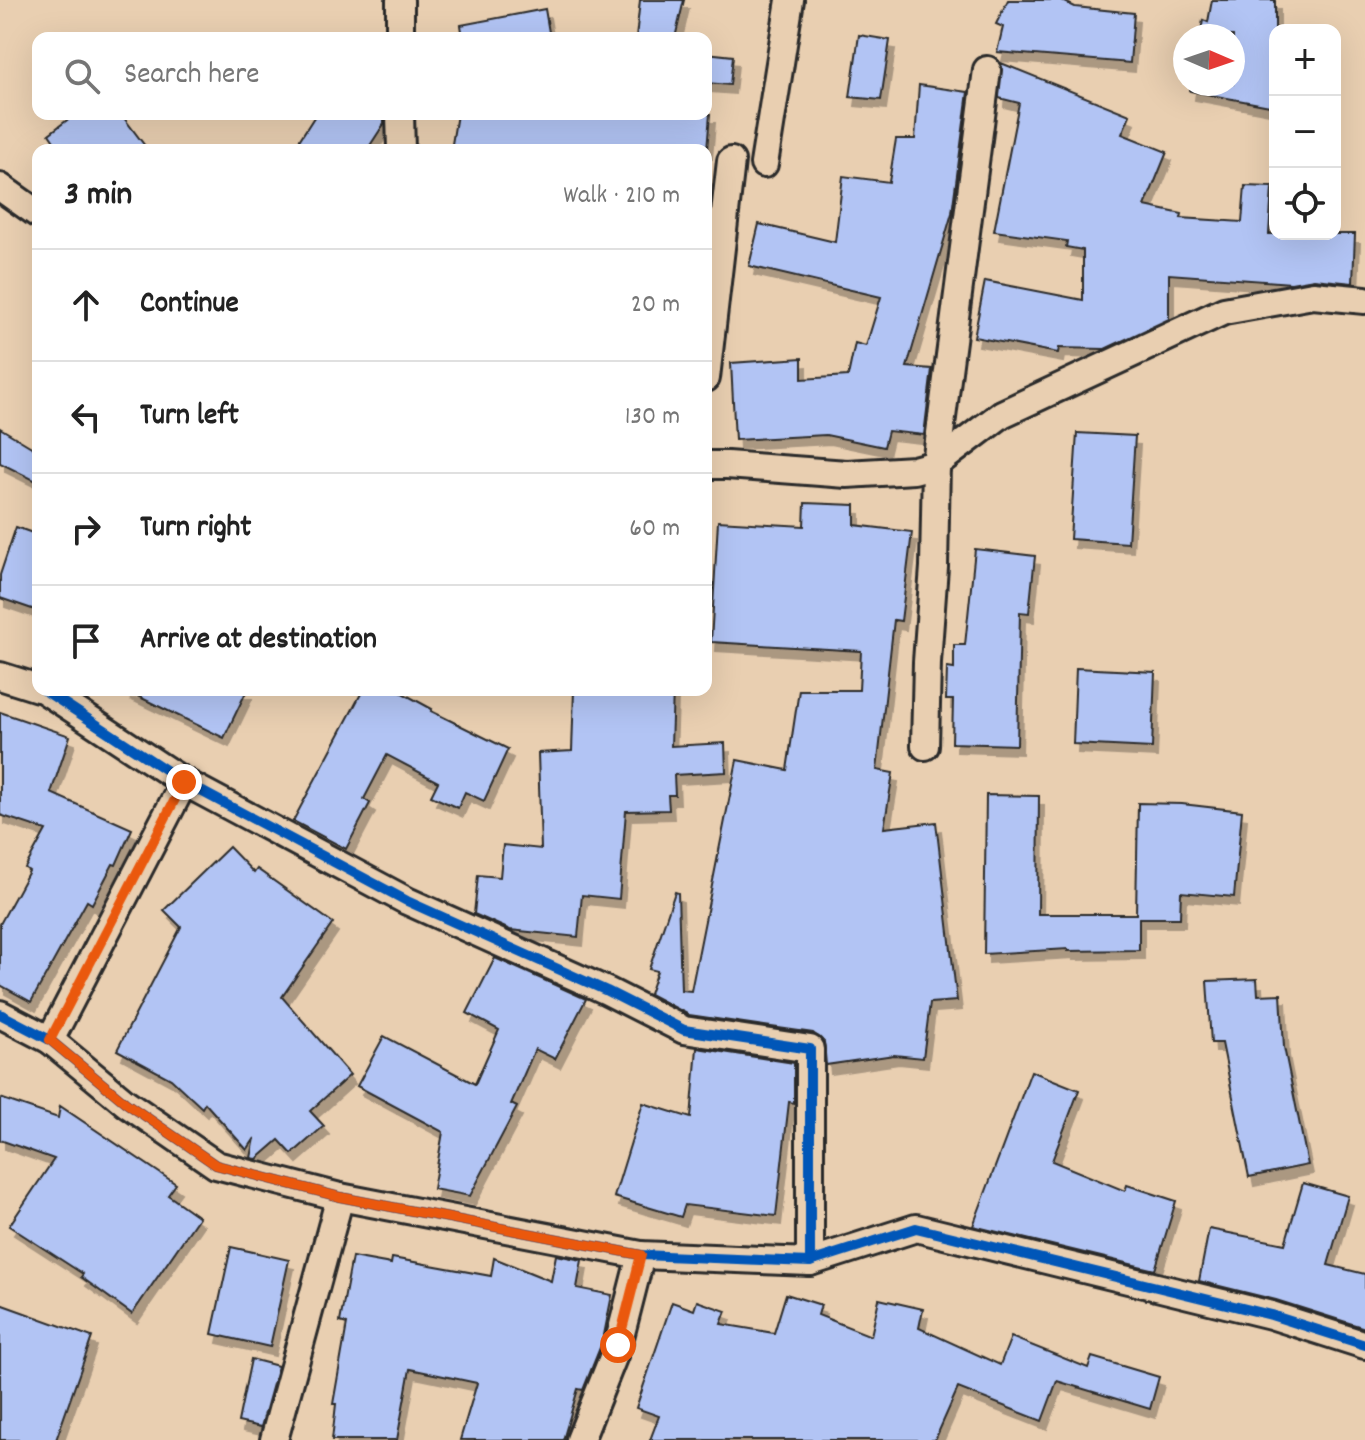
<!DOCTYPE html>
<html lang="en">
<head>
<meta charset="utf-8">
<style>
	body { margin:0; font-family:Dekko,sans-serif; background:#f2f2f2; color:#222 }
	.controls { position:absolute; right:24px; top:24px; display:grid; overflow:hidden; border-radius:16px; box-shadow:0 8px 32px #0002 }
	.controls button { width:72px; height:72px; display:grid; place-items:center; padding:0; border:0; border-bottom:2px solid #e0e0e0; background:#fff; color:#222; font:40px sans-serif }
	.compass { position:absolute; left:1173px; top:24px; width:72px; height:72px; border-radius:50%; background:#fff; box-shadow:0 8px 32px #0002; rotate:92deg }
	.stop { position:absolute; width:24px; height:24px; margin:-18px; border:6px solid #ea580c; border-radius:50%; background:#fff }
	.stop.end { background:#ea580c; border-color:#fff; box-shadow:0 2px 8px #0008 }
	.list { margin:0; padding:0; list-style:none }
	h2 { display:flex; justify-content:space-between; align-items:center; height:104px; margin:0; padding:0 32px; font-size:34px }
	h2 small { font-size:26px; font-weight:400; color:#767676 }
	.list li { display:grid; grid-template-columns:52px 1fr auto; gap:24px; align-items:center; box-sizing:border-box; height:112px; padding:0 32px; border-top:2px solid #e0e0e0 }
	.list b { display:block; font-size:30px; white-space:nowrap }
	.list em { font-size:26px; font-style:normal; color:#767676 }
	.icon { flex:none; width:44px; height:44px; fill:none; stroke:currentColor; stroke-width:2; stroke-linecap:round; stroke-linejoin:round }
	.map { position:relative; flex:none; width:1365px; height:1440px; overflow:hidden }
	.search { position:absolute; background:#fff; box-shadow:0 8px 32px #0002; left:32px; top:32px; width:680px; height:88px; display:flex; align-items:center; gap:20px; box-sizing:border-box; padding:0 28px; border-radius:16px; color:#767676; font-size:30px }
	.panel { position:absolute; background:#fff; box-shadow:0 8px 32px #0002; left:32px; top:144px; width:680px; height:552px; border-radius:16px }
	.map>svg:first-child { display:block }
</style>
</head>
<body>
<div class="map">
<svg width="1365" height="1440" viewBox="0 0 1365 1440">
	<defs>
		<filter id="shadow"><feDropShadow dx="5" dy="9" stdDeviation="0" flood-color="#0004"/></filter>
	</defs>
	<rect width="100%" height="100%" fill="#e9cfb1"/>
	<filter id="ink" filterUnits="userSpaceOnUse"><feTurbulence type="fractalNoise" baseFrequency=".0125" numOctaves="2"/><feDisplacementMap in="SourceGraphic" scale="16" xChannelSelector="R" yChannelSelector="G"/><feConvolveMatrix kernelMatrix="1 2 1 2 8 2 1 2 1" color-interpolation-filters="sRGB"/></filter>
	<g filter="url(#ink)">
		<!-- building -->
		<g fill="#b2c4f4" stroke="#2b2b2b" stroke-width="2" filter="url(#shadow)">
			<polygon points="640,0 684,0 675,38 636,38"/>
			<polygon points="1008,0 1061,0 1075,7 1134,13 1130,63 997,52 1003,27 996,24"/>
			<polygon points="1212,0 1275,0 1275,107 1190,91 1191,84 1233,84 1233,36 1200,36 1203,20 1208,22"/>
			<polygon points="545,9 550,38 463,38 461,25"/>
			<polygon points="859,35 890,40 881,100 850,97"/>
			<polygon points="706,53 733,56 730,85 706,83"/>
			<polygon points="1001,63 1130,115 1122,134 1167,152 1145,206 1182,214 1181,218 1242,222 1245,186 1272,187 1269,234 1355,234 1353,283 1314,279 1291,283 1169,274 1169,319 1105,349 1059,348 1058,353 974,337 985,281 1083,300 1083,250 1066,247 1067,241 994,231 1019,103 999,98"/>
			<polygon points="919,85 968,92 952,213 907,367 932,369 924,435 888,431 884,447 826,435 735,440 731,363 802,358 802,379 848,376 855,343 866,346 881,297 749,266 759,224 835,242 843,176 889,182 896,139 915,139"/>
			<polygon points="75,114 121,114 148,150 60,150 49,134"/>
			<polygon points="316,114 384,114 384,124 367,150 293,150"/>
			<polygon points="457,114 710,114 707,150 451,150"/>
			<polygon points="0,428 38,451 38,482 0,463"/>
			<polygon points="1077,433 1135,436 1128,543 1070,539"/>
			<polygon points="805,503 855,505 855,525 912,532 901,621 894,620 877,770 893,773 884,828 936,822 957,1001 930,1003 923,1058 894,1055 826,1065 824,1042 813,1033 689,1015 649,994 657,971 649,969 675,892 678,893 681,990 691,991 737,760 787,770 799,690 859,690 861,651 711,642 718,521 804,526"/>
			<polygon points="16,527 38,535 38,611 0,598 0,575"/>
			<polygon points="975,549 1035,556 1029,613 1020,612 1017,745 952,743 953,700 946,700 947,668 954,669 954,645 965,645"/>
			<polygon points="1076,668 1155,672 1152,748 1073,744"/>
			<polygon points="125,690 247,690 224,738"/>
			<polygon points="363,690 397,690 432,709 431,711 508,749 484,801 465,792 458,808 431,796 438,782 387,755 364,799 370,803 346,849 293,821"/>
			<polygon points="574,690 673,690 671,746 725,743 726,772 674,775 675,795 668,795 669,810 626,811 619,899 582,895 578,937 510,930 474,914 478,875 500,877 503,845 541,849 538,753 572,751"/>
			<polygon points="0,712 70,736 51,793 132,829 116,865 113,864 92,904 87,901 31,1002 0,985 0,924 29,871 25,868 46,830 0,815"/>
			<polygon points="986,795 1039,796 1038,914 1136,914 1138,803 1182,804 1242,811 1234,897 1181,892 1180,918 1139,918 1139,950 1068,951 1068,949 984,954"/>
			<polygon points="229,847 254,873 257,869 333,923 282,997 350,1075 310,1111 324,1126 292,1154 279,1140 257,1159 251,1158 255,1138 247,1150 205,1103 202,1108 171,1079 117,1050 181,927 164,910"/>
			<polygon points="495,958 586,999 555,1059 535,1049 511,1104 517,1107 470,1196 433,1189 443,1132 357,1086 384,1036 475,1084 499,1030 467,1013"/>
			<polygon points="1257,979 1258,995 1281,994 1284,1047 1308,1165 1249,1177 1222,1043 1211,1043 1207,981"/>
			<polygon points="697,1048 794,1063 794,1103 789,1102 776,1216 685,1205 681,1217 614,1197 643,1103 691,1118"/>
			<polygon points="1031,1071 1079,1090 1052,1161 1125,1191 1127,1185 1176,1201 1155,1270 973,1226"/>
			<polygon points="0,1098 58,1118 60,1106 176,1184 168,1195 199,1217 132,1314 81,1277 83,1274 9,1226 54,1159 0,1140"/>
			<polygon points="1303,1183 1348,1196 1328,1265 1365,1274 1365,1328 1276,1300 1199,1281 1209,1229 1285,1244"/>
			<polygon points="231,1247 289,1260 270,1347 212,1334"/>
			<polygon points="556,1255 582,1260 577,1288 612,1295 603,1340 583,1390 578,1389 563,1440 460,1440 477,1383 410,1369 397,1440 332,1440 336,1404 333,1404 347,1324 340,1322 352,1257 391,1264 392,1258 491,1276 494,1258 551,1281"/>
			<polygon points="786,1294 821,1305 818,1315 871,1336 879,1299 923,1309 919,1328 1000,1365 1011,1337 1088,1368 1092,1357 1159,1377 1150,1409 1057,1381 1042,1421 958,1388 935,1440 650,1440 659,1416 636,1408 672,1302 694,1310 697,1301 726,1311 721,1324 774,1333"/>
			<polygon points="0,1304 92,1337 56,1440 0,1440"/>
			<polygon points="251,1359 278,1366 261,1427 238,1422"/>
		</g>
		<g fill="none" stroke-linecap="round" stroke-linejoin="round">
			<defs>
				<g id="street">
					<polyline points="400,0 400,38"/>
					<polyline points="400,114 401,150"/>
					<polyline points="764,164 790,0"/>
					<polyline points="0,187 38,214"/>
					<polyline points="706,378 731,161"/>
					<polyline points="706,465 727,465 847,474 914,470 936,464 1002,414 1224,311 1313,295 1365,300"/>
					<polyline points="0,676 38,688"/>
					<polyline points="44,690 184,782 407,901 607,991 684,1030 810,1049 810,1262"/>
					<polyline points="925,746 927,662 934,567 936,464 987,70"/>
					<polyline points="0,1014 50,1040 126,1103 216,1165 340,1197 641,1255 810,1262 916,1228 1271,1315 1365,1345"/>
					<polyline points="50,1040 184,782"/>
					<polyline points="274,1440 340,1197"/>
					<polyline points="580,1440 618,1345 641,1255"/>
				</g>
			</defs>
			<!-- street casing -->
			<use href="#street" stroke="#2b2b2b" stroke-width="32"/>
			<!-- street -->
			<use href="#street" stroke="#e9cfb1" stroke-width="26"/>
			<defs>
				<g id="cycleway">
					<polyline points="44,690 184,782 407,901 607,991 684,1030 810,1049 810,1262"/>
					<polyline points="0,1014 50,1040 126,1103 216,1165 340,1197 641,1255 810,1262 916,1228 1271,1315 1365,1345"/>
				</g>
			</defs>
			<!-- cycleway casing -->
			<use href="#cycleway" stroke="#e9cfb1" stroke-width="15"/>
			<!-- cycleway -->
			<use href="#cycleway" stroke="#0057b8" stroke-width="10"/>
		</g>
	</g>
	<g fill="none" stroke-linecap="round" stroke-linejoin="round" filter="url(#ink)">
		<!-- route -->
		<polyline stroke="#ea580c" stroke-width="10" points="184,782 50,1040 126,1103 216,1165 340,1197 641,1255 618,1345"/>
	</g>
</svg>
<div class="controls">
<button>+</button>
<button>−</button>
<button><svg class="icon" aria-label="locate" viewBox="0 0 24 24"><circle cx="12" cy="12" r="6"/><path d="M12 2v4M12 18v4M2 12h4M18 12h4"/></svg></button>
</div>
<svg class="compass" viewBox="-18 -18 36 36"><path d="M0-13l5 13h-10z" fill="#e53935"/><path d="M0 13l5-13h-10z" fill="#767676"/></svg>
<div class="stop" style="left:618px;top:1345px"></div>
<div class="stop end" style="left:184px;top:782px"></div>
<div class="search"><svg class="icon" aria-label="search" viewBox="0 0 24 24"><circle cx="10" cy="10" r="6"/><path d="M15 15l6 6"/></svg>Search here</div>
<section class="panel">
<h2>3 min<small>Walk · 210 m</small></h2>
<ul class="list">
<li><svg class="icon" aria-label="ahead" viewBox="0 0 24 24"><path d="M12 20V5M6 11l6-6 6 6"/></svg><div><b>Continue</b></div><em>20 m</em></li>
<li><svg class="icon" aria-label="left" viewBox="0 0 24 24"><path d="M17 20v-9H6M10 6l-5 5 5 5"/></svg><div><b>Turn left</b></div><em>130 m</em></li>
<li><svg class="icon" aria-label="right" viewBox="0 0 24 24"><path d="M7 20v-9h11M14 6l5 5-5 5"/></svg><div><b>Turn right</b></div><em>60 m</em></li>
<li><svg class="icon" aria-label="arrive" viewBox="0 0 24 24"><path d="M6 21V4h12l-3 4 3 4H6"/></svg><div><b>Arrive at destination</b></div></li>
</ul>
</section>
</div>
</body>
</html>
